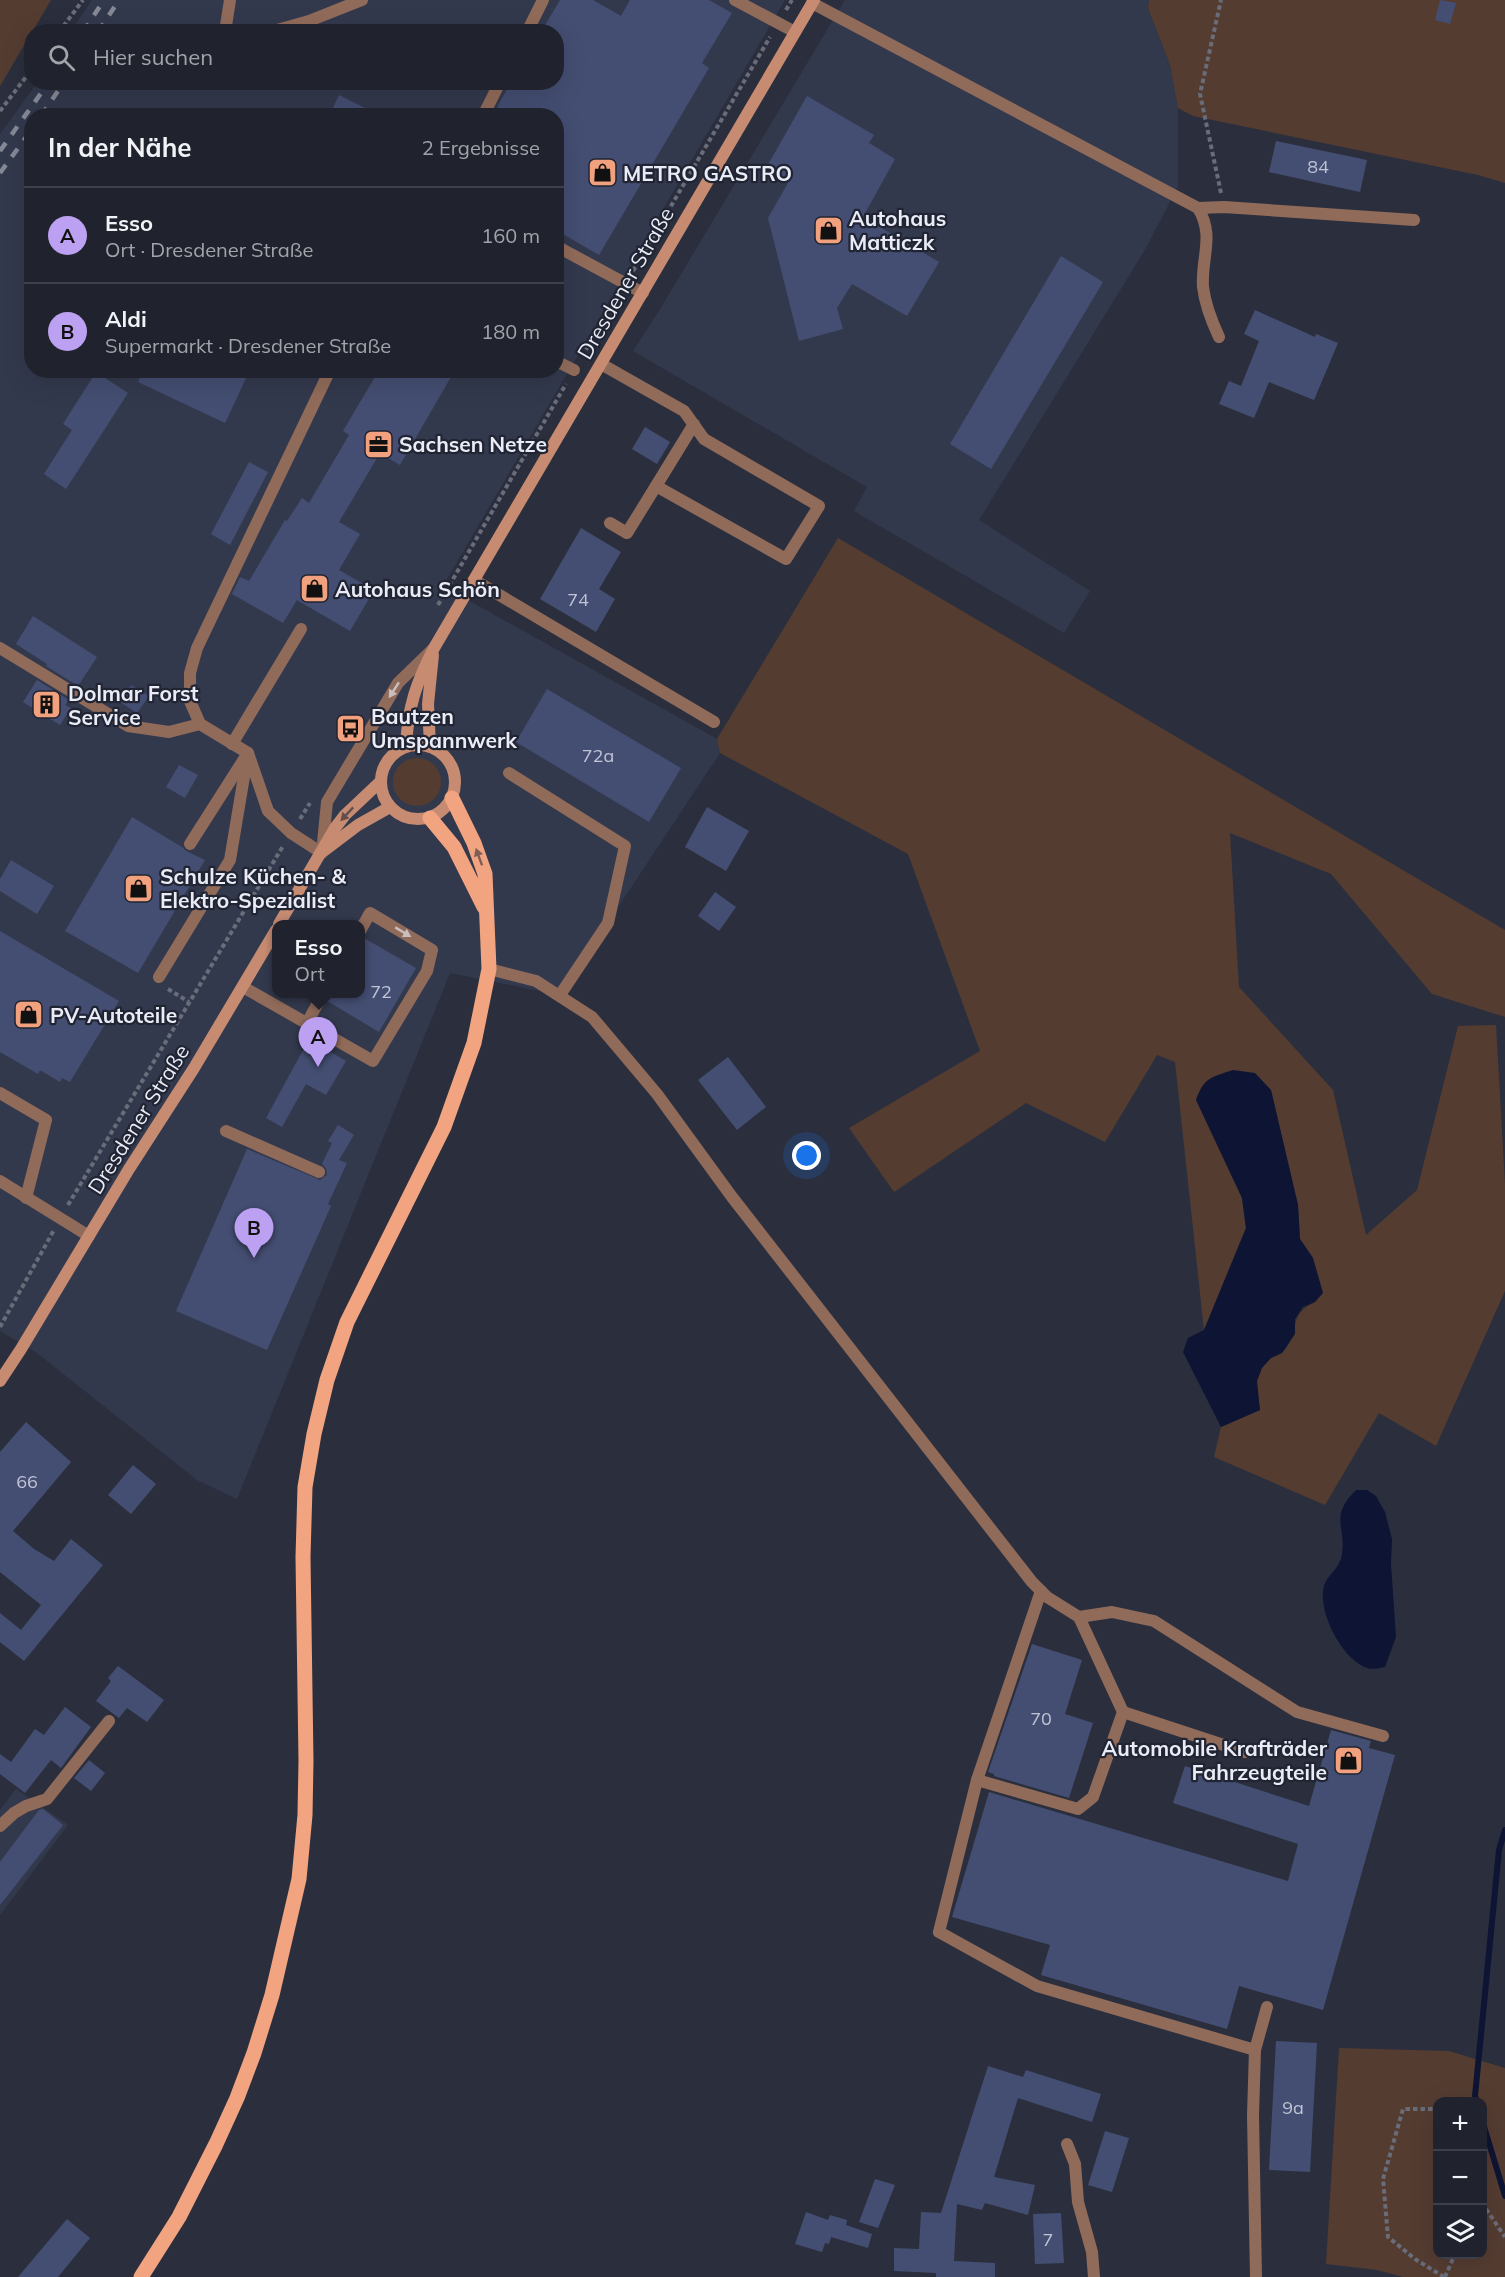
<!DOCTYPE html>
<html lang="de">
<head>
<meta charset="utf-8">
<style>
	body { margin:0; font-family:Mulish,sans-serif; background:#282b36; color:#f1f3f6 }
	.controls { position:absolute; right:18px; bottom:18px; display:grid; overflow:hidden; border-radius:12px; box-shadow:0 6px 24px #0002 }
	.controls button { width:54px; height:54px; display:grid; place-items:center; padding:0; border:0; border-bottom:2px solid #3d404a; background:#20232e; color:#f1f3f6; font:30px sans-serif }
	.you { position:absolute; left:807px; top:1156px; width:21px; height:21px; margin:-15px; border:4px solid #fff; border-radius:50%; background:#1a73e8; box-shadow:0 0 0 9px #1a73e833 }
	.badge { display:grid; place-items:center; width:39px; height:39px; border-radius:50%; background:#bca0f2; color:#111; font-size:20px; font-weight:700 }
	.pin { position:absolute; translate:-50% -50px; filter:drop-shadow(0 2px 3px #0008) }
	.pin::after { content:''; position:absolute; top:32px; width:21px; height:18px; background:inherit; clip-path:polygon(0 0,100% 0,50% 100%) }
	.popup { position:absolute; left:272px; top:920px; width:93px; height:78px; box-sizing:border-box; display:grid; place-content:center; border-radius:12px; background:#20232e; filter:drop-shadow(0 2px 4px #0005); font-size:20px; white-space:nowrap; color:#a2a4aa }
	.popup b { font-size:22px; color:#f1f3f6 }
	.popup::after { content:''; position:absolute; left:50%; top:100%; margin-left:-12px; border:12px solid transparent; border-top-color:#20232e }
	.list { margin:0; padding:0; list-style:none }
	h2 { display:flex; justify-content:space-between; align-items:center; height:78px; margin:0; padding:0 24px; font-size:26px }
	h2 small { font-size:20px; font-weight:400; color:#a2a4aa }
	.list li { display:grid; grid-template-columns:39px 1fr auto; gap:18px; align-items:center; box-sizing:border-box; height:96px; padding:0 24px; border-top:2px solid #3d404a }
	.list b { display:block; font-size:22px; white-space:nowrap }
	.list p { margin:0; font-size:20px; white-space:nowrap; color:#a2a4aa }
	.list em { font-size:20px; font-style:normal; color:#a2a4aa }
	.icon { flex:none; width:33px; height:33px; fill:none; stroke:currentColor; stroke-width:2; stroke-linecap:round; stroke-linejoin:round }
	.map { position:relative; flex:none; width:1505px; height:2277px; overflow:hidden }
	.search { position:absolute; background:#20232e; box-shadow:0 6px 24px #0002; left:24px; top:24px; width:540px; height:66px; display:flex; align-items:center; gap:15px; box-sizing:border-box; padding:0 21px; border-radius:24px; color:#a2a4aa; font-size:22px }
	.panel { position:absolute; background:#20232e; box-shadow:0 6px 24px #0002; left:24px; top:108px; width:540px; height:270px; border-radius:24px }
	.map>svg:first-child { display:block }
</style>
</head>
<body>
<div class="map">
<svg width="1505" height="2277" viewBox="0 0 1505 2277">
	<rect width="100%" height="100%" fill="#2b2f3d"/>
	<!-- built -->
	<g fill="#33394d" fill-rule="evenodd">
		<path d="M92,0H785L443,586L717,739L720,753L560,995L450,973L237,1499L197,1480L37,1353L0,1331V134L37,83L556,82V32L71,31ZM32,116H556V370H32ZM276,924H360V994H276Z"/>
		<polygon points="845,0 1149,0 1148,8 1170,65 1178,108 1178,186 1146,248 979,520 1090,591 1064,633 854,511 867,487 633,351 662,306"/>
		<polygon points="16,1789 68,1825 0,1915 0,1810"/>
	</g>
	<!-- green -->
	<g fill="#543c31" fill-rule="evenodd">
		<polygon points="0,0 51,0 0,86"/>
		<polygon points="1149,0 1505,0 1505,183 1478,175 1193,116 1178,108 1170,65 1148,8"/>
		<path d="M838,538L1505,930V1017L1432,994L1331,874L1230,833L1239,987L1333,1090L1366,1235L1417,1190L1458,1026L1496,1025L1505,1184V1291L1436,1446L1379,1413L1325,1505L1214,1457L1221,1427L1260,1410C1259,1402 1256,1391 1257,1382C1257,1373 1264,1363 1271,1358C1276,1355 1280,1355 1284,1351C1301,1330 1287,1315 1315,1302L1313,1258L1300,1239L1298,1205L1271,1090L1196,1099L1242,1198L1246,1228L1204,1330L1175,1062L1157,1055L1105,1142L1026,1103L894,1192L849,1128L980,1051L908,854L720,753L717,739Z"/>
		<circle cx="417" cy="782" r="24"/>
		<path d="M1339,2048L1449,2051L1505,2068V2277H1403L1377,2270L1326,2264ZM1438,2102H1482V2254H1438Z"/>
	</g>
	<!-- water -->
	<g fill="#0e1433">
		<path d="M1233,1070L1255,1073L1271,1090L1298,1205L1300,1239L1313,1258L1323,1293L1315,1302L1303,1307L1295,1319V1334L1282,1353L1271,1358L1262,1368L1257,1381L1260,1410L1221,1427L1183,1352L1188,1338L1204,1330L1246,1228L1242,1198L1196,1100C1204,1077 1212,1077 1233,1070Z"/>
		<path d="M1356,1490H1367L1376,1496L1385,1512L1392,1539L1391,1564L1396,1637L1385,1667C1380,1668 1373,1670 1367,1668C1342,1660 1317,1611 1324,1586C1327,1575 1340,1569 1342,1554C1346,1525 1329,1517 1356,1490Z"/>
	</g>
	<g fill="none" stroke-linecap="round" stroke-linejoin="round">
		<!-- stream -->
		<g stroke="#0e1433" stroke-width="6">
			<polyline points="1477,2102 1475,2096 1499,1850 1505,1830"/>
			<polyline points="1482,2120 1505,2196"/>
		</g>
	</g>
	<!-- building -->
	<g fill="#444e72">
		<polygon points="560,0 593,0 621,16 630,0 709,0 732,13 702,63 709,68 599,255 556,230 556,116 512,116 497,107 511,82 556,82 556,32 541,32"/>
		<polygon points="1440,0 1456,3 1450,24 1435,20"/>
		<polygon points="339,95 381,116 329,116"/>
		<polygon points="807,96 874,135 869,143 895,159 863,217 939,262 907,316 852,284 837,308 843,329 799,341 768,218 788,183 765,170"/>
		<polygon points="1276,141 1367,160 1360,192 1269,172"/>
		<polygon points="1061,256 1103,282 991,469 950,444"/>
		<polygon points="1255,310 1315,337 1316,334 1338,343 1314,400 1269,382 1254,418 1219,404 1229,381 1241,386 1259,341 1244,334"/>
		<polygon points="143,370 250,370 225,423 138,382"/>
		<polygon points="379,370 455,370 400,465 380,453 339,522 360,534 339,570 374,590 350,631 297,600 283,623 232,594 240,577 249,581 285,520 287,521 302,498 309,503 349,435 343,431"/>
		<polygon points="96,372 128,393 66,489 44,474 72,430 63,424"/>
		<polygon points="645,427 670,442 657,464 632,449"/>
		<polygon points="249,462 268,472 230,545 211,534"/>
		<polygon points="581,528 621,552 599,589 615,599 596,632 540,599"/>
		<polygon points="33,616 97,657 78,686 46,666 47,664 16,644"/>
		<polygon points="37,680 69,700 65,705 71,708 60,725 23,702"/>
		<polygon points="131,685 149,696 137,713 120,702"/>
		<polygon points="547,689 681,768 649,822 516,742"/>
		<polygon points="179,765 198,775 185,798 166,787"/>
		<polygon points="707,807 749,831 726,871 685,847"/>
		<polygon points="132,817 182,847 186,851 205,860 138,973 65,931"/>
		<polygon points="11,860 54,886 37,914 0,891 0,879"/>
		<polygon points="715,892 736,907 719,931 698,916"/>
		<polygon points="0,931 119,1001 70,1082 62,1078 60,1082 40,1070 38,1074 0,1052"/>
		<polygon points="364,938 416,968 379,1032 327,1001 322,993 360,993 360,939"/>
		<polygon points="309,1039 346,1061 326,1095 306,1084 282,1127 266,1118"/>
		<polygon points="728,1057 766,1107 737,1130 698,1080"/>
		<polygon points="338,1125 354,1135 339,1160 347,1163 328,1204 331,1206 267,1350 176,1311 247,1149 320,1180 327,1175 326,1168 322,1164 332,1143 328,1141"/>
		<polygon points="26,1422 71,1462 13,1531 34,1549 54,1561 71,1539 103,1565 24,1661 0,1642 0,1613 21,1630 41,1605 0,1572 0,1452"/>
		<polygon points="133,1465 156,1484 131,1514 108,1495"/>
		<polygon points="1032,1644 1082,1660 1065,1714 1093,1723 1069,1798 994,1776 994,1774 988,1772"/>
		<polygon points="118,1666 164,1700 147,1722 127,1708 119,1718 96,1701 111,1681 108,1678"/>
		<polygon points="65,1707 91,1727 61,1768 51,1760 25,1793 0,1774 0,1754 11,1762 35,1729 44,1735"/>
		<polygon points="1331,1730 1371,1741 1369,1748 1395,1755 1323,2010 1239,1986 1227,2029 1041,1975 1050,1945 952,1917 989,1792 1288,1881 1298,1844 1173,1803 1185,1766 1309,1806"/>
		<polygon points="89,1760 105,1773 91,1791 74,1778"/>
		<polygon points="43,1809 63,1825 0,1905 0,1862 39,1810"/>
		<polygon points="1276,2041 1317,2043 1310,2172 1269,2170"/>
		<polygon points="988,2066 1023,2077 1026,2070 1101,2094 1092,2122 1018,2098 994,2177 1035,2185 1028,2215 985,2203 982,2210 957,2204 954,2261 995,2263 995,2277 936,2277 936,2273 894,2271 894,2248 919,2249 921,2212 941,2213"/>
		<polygon points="1105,2131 1129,2138 1112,2192 1088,2185"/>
		<polygon points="875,2179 895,2185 878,2228 859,2222"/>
		<polygon points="806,2212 828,2220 830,2215 847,2220 846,2225 872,2234 868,2248 831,2237 829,2244 825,2243 822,2252 795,2244"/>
		<polygon points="1061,2213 1064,2263 1035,2264 1033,2214"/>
		<polygon points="67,2219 90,2238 58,2277 18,2277"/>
	</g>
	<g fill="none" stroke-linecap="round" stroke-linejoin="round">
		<!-- path -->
		<g stroke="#696c79" stroke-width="4" stroke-dasharray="4.5 3" stroke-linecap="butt">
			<polyline points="786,10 792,0"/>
			<polyline points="59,32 83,0"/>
			<polyline points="0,111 32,69"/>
			<polyline points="1221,193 1200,94 1221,0"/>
			<polyline points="633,271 770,37"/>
			<polyline points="582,356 619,296"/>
			<polyline points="438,605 566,384"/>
			<polyline points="300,819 310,803"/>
			<polyline points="168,989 189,1002"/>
			<polyline points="68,1205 283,846"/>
			<polyline points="0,1327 54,1230"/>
			<polyline points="1438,2113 1435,2109 1403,2109 1383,2179 1388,2237 1415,2259 1444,2277"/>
			<polyline points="1482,2203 1505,2237"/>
			<polyline points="1445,2277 1455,2254"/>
		</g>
		<!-- service -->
		<g stroke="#916b5a" stroke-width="12">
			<polyline points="735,0 795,32"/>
			<polyline points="812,3 1198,208 1224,207 1414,220"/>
			<polyline points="225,32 230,0"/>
			<polyline points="270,32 309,21 362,0"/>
			<polyline points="527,32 543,0"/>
			<polyline points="483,116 500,82"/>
			<path d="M1198,208C1215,236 1201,257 1203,287C1205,304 1212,322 1219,337"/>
			<polyline points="556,246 643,293"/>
			<polyline points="556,361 574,370"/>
			<polyline points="601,364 684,411 704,439 819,506 786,559 656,486 694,424"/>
			<polyline points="330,370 197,648 190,673 190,701 200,724 248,753 268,811 291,833 322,853 327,802 398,683 433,649"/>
			<polyline points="610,523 627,533 656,486"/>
			<polyline points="474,580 714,722"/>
			<polyline points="0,648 128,726 169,732 200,724"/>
			<polyline points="232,744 301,629"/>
			<polyline points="509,773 625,846 608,923 560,995"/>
			<polyline points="489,969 536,981 592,1017 657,1094 732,1197 1032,1582 1047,1597 1079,1617"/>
			<polyline points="159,977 230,860 248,753 190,844"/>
			<polyline points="243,987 373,1061 427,971 432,950 370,913 360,931"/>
			<polyline points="307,1023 319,1001"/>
			<polyline points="0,1093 46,1120 26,1198"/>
			<polyline points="226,1131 319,1172"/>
			<polyline points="1041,1591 977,1780 939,1932 1037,1986 1255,2050"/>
			<polyline points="1123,1712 1245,1752"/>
			<polyline points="977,1780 1078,1809 1093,1797 1123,1712 1079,1617 1112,1612 1154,1621 1297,1712 1383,1736"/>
			<polyline points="0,1826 14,1813 26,1806 47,1799 109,1721"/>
			<polyline points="1067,2144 1075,2164 1078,2202 1092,2252 1094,2277"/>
			<polyline points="1256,2277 1253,2115 1255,2050 1267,2007"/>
		</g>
		<!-- minor -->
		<polyline stroke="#916b5a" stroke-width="12" points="0,1181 89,1236"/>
		<!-- secondary -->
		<g stroke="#c78b71" stroke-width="12">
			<circle cx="418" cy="782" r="37"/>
			<path d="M406,746C408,707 416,683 434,648L814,0"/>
			<polyline points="430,746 428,704 433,655"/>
			<polyline points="325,850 358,825 390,807"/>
			<polyline points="279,924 335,828 345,815 381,781"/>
			<polyline points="0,1381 21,1349 129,1169 194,1068 276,930"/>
		</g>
		<!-- primary -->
		<g stroke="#f2a481" stroke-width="15">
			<polyline points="430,818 454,847 484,907"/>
			<polyline points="141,2277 179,2217 216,2144 237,2098 254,2053 272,1995 299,1879 305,1815 306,1761 303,1557 305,1487 314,1434 327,1380 347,1322 444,1127 474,1043 489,969 485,874 474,843 452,798"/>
		</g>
		<!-- rail -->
		<g stroke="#858995" stroke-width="4.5" stroke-dasharray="10 10" stroke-linecap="butt">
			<polyline points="83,32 104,0"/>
			<polyline points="98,32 119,0"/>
			<polyline points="41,116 64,82"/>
			<polyline points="0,151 49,82"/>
			<polyline points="0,173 32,129"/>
		</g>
	</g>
	<!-- one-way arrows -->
	<defs><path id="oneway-solid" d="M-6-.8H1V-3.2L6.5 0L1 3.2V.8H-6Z" transform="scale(1.5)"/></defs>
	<g fill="#cabfbf">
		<use href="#oneway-solid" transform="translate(394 690) rotate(123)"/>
		<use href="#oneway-solid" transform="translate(403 932) rotate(31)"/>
	</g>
	<use fill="#634e4c" href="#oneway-solid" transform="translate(347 814) rotate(133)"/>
	<use fill="#7f5e56" href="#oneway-solid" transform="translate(479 857) rotate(-110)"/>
	<!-- icons -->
	<defs>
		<symbol id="shop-square" viewBox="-11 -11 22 22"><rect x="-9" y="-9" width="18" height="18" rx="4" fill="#f1a17d" stroke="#212533"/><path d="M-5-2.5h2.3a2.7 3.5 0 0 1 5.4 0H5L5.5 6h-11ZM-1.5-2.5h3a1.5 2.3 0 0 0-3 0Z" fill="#111"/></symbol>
		<symbol id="office-square" viewBox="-11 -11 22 22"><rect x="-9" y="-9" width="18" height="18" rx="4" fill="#f1a17d" stroke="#212533"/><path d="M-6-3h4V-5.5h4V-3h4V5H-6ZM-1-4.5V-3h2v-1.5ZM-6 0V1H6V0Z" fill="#111"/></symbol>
		<symbol id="building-square" viewBox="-11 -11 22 22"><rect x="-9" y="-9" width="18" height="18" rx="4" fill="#f1a17d" stroke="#212533"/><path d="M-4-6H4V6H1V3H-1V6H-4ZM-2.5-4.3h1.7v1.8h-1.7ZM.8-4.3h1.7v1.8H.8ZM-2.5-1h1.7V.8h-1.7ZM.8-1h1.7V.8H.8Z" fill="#111"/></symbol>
		<symbol id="bus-square" viewBox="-11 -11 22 22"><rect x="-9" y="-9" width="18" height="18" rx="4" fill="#f1a17d" stroke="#212533"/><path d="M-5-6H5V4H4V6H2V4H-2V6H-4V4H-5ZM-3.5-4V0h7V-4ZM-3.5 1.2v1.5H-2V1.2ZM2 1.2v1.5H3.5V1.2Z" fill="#111"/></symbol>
	</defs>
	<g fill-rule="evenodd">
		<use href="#shop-square" x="586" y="156" width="33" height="33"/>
		<use href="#shop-square" x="812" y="214" width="33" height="33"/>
		<use href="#office-square" x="362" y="428" width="33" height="33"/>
		<use href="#shop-square" x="298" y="572" width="33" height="33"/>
		<use href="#building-square" x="30" y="688" width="33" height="33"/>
		<use href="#bus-square" x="334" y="712" width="33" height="33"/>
		<use href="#shop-square" x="122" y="872" width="33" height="33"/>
		<use href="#shop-square" x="12" y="998" width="33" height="33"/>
		<use href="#shop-square" x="1332" y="1744" width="33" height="33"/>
	</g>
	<g text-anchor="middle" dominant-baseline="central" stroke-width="4.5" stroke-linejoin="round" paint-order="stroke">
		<!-- number labels -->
		<g font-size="18" fill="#c0c4d5">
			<text x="1318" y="166">84</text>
			<text x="578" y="599">74</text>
			<text x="598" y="755">72a</text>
			<text x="381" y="991">72</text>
			<text x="27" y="1481">66</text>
			<text x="1041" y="1718">70</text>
			<text x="1293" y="2107">9a</text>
			<text x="1048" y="2239">7</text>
		</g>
		<!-- poi labels -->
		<g font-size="21" font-weight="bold" fill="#e9ecf6" stroke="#212533" text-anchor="start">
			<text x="623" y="173">METRO GASTRO</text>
			<text x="849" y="218">Autohaus<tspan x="849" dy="24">Matticzk</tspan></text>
			<text x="399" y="444">Sachsen Netze</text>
			<text x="335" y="589">Autohaus Schön</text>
			<text x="68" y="693">Dolmar Forst<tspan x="68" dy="24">Service</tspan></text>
			<text x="371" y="716">Bautzen<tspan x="371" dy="24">Umspannwerk</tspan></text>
			<text x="160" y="876">Schulze Küchen- &amp;<tspan x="160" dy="24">Elektro-Spezialist</tspan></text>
			<text x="50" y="1015">PV-Autoteile</text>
			<text x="1327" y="1748" text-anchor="end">Automobile Krafträder<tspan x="1327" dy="24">Fahrzeugteile</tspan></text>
		</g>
		<!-- street labels -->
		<g font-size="21" fill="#e9ecf6" stroke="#212533">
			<text transform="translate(625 283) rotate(-60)">Dresdener Straße</text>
			<text transform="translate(138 1119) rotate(-58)">Dresdener Straße</text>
		</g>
	</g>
</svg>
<div class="controls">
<button>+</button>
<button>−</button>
<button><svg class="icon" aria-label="layers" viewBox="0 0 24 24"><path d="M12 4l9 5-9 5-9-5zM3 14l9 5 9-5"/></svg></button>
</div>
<div class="you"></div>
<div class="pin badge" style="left:318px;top:1067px">A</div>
<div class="popup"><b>Esso</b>Ort</div>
<div class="pin badge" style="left:254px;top:1258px">B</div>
<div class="search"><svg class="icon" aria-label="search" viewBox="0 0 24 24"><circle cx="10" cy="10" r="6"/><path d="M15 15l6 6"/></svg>Hier suchen</div>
<section class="panel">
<h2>In der Nähe<small>2 Ergebnisse</small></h2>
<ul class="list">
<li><span class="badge">A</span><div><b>Esso</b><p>Ort · Dresdener Straße</p></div><em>160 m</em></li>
<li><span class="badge">B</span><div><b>Aldi</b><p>Supermarkt · Dresdener Straße</p></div><em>180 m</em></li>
</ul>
</section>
</div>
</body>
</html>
